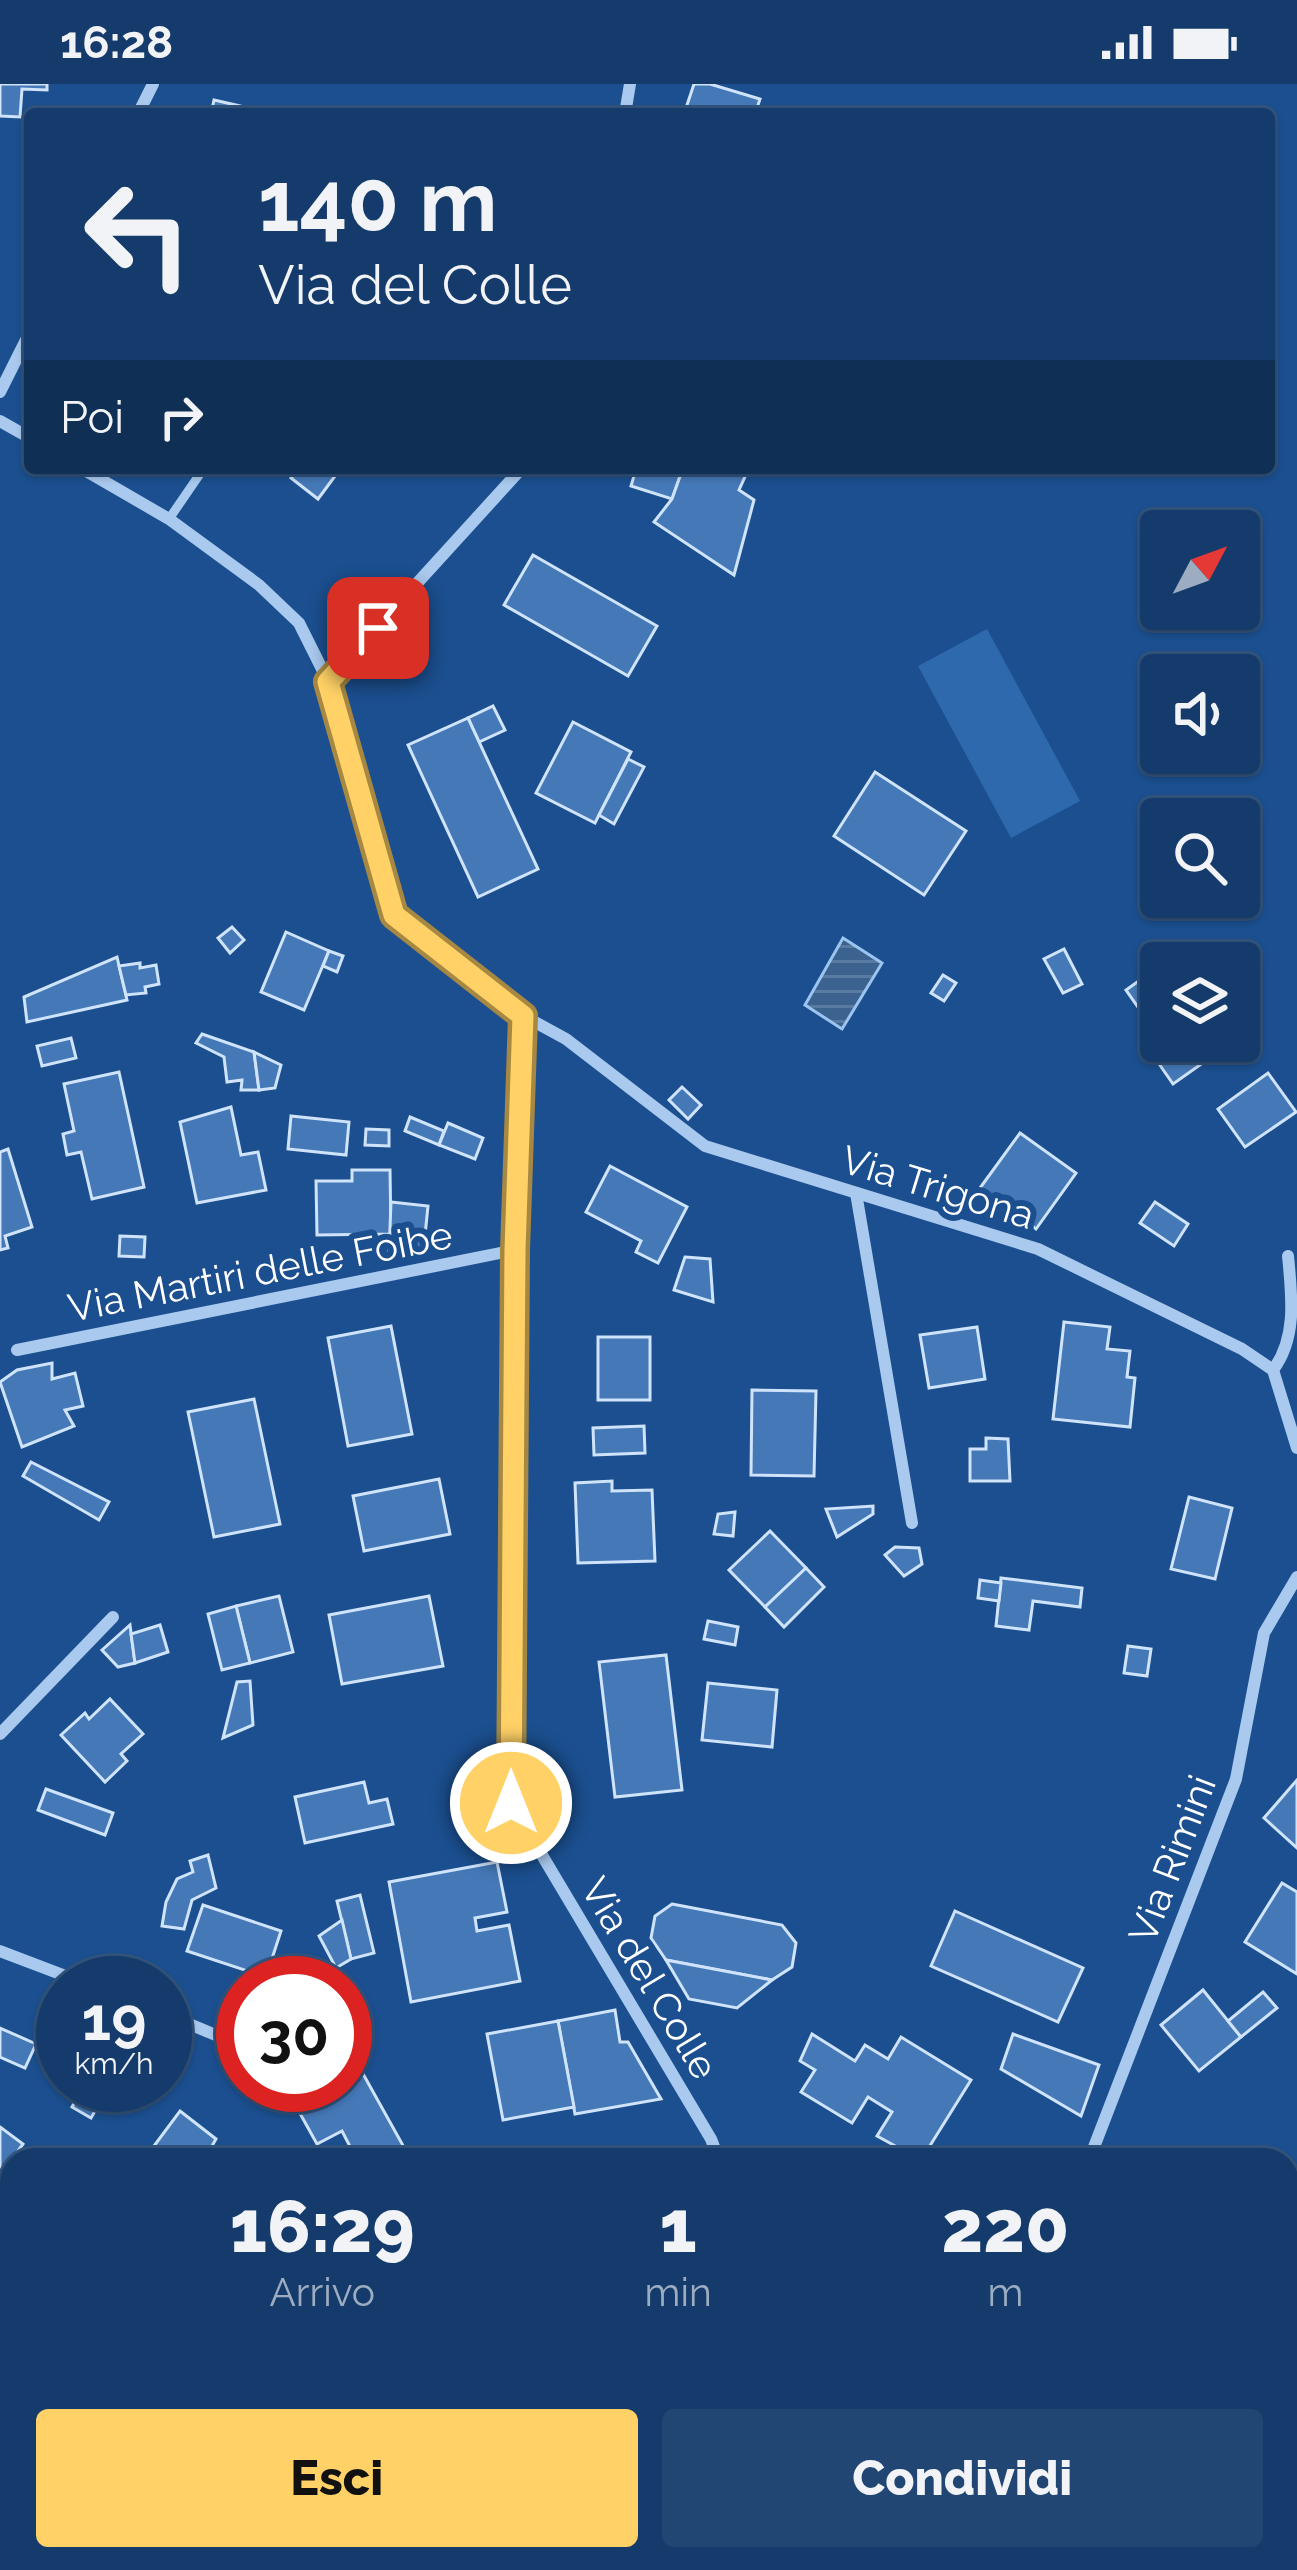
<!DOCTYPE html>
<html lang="it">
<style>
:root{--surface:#143b6b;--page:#214673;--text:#f1f3f6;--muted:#9dadc1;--line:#33557e;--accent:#ffd166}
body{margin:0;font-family:Raleway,sans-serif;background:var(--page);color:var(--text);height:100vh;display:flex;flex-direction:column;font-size:45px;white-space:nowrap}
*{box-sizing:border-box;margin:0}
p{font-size:39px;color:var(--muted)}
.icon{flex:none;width:66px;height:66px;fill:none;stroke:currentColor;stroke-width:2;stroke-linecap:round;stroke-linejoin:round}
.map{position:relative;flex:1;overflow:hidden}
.drawer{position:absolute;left:0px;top:2064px;width:1299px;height:423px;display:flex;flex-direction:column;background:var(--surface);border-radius:36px 36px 0 0;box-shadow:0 3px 9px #0004,0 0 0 3px var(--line)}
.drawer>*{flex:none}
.top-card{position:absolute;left:24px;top:24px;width:1251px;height:366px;border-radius:12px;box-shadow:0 3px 9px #0004,0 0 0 3px var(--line);background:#143b6b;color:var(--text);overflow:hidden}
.needle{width:78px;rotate:49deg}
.controls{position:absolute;left:1140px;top:426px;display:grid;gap:24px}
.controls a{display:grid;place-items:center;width:120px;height:120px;border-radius:12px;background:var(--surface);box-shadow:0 3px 9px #0004,0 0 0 3px var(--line);font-size:60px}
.speed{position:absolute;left:36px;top:1872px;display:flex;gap:24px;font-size:60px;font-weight:700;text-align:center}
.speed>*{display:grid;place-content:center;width:156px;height:156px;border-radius:50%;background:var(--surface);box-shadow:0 3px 9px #0004,0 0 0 3px var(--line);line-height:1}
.speed small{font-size:30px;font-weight:400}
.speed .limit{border:18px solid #d22;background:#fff;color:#111}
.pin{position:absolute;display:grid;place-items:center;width:102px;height:102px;color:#fff;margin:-51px;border-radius:24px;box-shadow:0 6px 18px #0006}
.me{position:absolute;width:132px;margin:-66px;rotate:0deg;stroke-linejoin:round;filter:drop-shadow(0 0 9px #0008)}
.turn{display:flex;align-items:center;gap:42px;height:252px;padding:0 36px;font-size:54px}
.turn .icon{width:156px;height:156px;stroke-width:2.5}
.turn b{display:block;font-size:84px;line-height:102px}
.then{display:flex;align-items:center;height:114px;padding:0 36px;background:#0003;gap:24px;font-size:45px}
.eta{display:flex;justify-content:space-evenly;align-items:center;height:204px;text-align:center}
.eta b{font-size:72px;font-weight:800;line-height:84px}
.action{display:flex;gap:24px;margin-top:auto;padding:24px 36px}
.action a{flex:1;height:138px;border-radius:12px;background:var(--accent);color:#111;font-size:48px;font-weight:800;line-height:138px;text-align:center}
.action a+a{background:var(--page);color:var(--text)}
.status{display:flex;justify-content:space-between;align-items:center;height:84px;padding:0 60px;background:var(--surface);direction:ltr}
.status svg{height:33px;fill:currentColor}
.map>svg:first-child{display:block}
.grass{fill:#2e69ad}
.water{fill:url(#water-rules);stroke:#9cc4f0;stroke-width:3}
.building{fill:#4478b7;stroke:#cfe3fa;stroke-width:3}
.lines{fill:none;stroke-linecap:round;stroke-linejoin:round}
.lane{stroke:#a9c9ee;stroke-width:9}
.street{stroke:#a9c9ee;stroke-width:12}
.route-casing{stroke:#a68842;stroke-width:30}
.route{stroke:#ffd166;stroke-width:21}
.labels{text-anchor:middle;stroke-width:12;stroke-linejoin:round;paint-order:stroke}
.street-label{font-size:39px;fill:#fff;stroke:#1b4f8f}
</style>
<div class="status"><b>16:28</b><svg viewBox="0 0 49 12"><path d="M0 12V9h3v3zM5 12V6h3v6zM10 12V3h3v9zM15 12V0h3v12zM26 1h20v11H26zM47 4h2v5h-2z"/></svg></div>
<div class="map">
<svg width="1297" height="2486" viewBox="0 0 1297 2486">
<defs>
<pattern id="water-rules" width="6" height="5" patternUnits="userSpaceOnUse" patternTransform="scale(3)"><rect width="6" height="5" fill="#3c6290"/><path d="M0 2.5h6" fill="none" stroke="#597aa1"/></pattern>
</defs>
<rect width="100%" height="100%" fill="#1b4f8f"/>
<path class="grass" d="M 987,545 L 1080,717 L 1011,754 L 918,582 Z"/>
<path class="water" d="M 843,854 L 882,879 L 842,945 L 805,921 Z"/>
<g class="building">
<path d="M 0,0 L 47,0 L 47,6 L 22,5 L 20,33 L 0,32 Z"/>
<path d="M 694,0 L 710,0 L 760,15 L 755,30 L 684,30 Z"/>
<path d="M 214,16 L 240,22 L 239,30 L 211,30 Z"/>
<path d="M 299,384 L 341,384 L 318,415 L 291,394 Z"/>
<path d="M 608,384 L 683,384 L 672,415 L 631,402 L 634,392 Z"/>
<path d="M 683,384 L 749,384 L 739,406 L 754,416 L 734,491 L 654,438 L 672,415 Z"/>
<path d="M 533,471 L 657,542 L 628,592 L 504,521 Z"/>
<path d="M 493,622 L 505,646 L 479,658 L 468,634 Z"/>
<path d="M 468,634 L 538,785 L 478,813 L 408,661 Z"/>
<path d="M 573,638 L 631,668 L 595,739 L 536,709 Z"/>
<path d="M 628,675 L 644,683 L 614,740 L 599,731 Z"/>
<path d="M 875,688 L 966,747 L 924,811 L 834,752 Z"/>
<path d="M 232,843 L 244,856 L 230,869 L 218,854 Z"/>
<path d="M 286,848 L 329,867 L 304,926 L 261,908 Z"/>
<path d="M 1064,865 L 1082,900 L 1063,909 L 1044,875 Z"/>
<path d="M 329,867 L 343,872 L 337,888 L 323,882 Z"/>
<path d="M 117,873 L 127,916 L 27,938 L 24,913 Z"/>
<path d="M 140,879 L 140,884 L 156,881 L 159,900 L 145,903 L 146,909 L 126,911 L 119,882 Z"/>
<path d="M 1161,881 L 1161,927 L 1147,936 L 1126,906 Z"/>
<path d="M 943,891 L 956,899 L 944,917 L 931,909 Z"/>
<path d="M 1161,936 L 1161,957 L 1231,959 L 1173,1000 L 1139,951 Z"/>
<path d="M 202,950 L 254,968 L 259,1006 L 241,1006 L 242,996 L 227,998 L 224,973 L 196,959 Z"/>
<path d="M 71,954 L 76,974 L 42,982 L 37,962 Z"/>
<path d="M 254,968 L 281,981 L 275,1004 L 259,1006 Z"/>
<path d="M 119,988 L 144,1103 L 92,1115 L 81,1068 L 67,1071 L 63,1050 L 74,1047 L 64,1000 Z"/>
<path d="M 1268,989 L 1296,1028 L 1245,1063 L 1218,1025 Z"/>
<path d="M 682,1003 L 701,1021 L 688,1035 L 669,1016 Z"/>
<path d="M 231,1023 L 241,1071 L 258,1068 L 266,1106 L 197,1119 L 180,1038 Z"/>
<path d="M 291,1032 L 349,1038 L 346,1071 L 288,1065 Z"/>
<path d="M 410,1033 L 444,1047 L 439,1061 L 405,1047 Z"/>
<path d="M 448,1039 L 483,1054 L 475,1075 L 439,1061 Z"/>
<path d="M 366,1045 L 389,1046 L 389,1062 L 365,1061 Z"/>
<path d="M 1020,1049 L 1076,1089 L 1036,1145 L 980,1104 Z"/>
<path d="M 8,1065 L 32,1143 L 5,1152 L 8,1164 L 0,1166 L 0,1068 Z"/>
<path d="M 610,1082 L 687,1123 L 658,1179 L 636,1168 L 641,1157 L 586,1128 Z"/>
<path d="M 352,1086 L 390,1086 L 391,1150 L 317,1151 L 316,1097 L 352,1097 Z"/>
<path d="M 391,1118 L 428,1122 L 423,1171 L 389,1170 Z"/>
<path d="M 1155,1118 L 1188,1140 L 1174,1162 L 1140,1139 Z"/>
<path d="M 120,1152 L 145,1153 L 144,1173 L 119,1172 Z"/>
<path d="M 685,1173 L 710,1175 L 713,1218 L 674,1206 Z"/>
<path d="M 1064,1238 L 1110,1243 L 1107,1265 L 1130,1267 L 1127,1293 L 1135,1294 L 1130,1343 L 1053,1335 Z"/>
<path d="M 391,1242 L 412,1350 L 348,1362 L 328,1254 Z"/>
<path d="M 977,1243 L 985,1295 L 929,1304 L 920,1251 Z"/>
<rect x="598" y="1253" width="52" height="63"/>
<path d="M 52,1279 L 52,1295 L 75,1289 L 83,1322 L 65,1326 L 74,1342 L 22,1363 L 0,1298 L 17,1286 Z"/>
<path d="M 752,1306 L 816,1307 L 814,1392 L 751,1391 Z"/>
<path d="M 254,1315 L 280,1440 L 214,1453 L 188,1328 Z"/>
<path d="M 644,1342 L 645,1369 L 594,1371 L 593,1344 Z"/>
<path d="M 986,1354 L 1008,1355 L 1010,1397 L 970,1397 L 970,1365 L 986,1365 Z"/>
<path d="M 31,1378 L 109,1418 L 99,1436 L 23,1392 Z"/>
<path d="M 439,1395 L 450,1450 L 364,1467 L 353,1412 Z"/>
<path d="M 612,1397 L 612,1407 L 652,1406 L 655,1477 L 578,1479 L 575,1399 Z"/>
<path d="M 1189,1413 L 1232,1424 L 1215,1495 L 1171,1485 Z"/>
<path d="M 873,1422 L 873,1430 L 837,1453 L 826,1425 Z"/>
<path d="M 735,1428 L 733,1452 L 714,1450 L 718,1430 Z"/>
<path d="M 770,1447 L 806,1484 L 765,1523 L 729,1486 Z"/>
<path d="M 895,1463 L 919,1464 L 922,1480 L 904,1492 L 885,1471 Z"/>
<path d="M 806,1484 L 824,1503 L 784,1543 L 765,1523 Z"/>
<path d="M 1001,1494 L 1082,1504 L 1080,1523 L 1033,1517 L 1029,1546 L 996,1542 Z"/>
<path d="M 980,1496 L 1001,1499 L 999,1517 L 978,1514 Z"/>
<path d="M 279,1512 L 293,1568 L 250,1579 L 236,1522 Z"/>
<path d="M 429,1512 L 443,1582 L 342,1600 L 329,1531 Z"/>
<path d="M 236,1522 L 250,1579 L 222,1586 L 208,1530 Z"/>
<path d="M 708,1537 L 738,1543 L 735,1561 L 704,1555 Z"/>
<path d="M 130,1541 L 135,1579 L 118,1583 L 102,1566 Z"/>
<path d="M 160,1541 L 168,1568 L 135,1579 L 131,1550 Z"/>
<path d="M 1128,1562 L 1151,1565 L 1147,1592 L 1124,1589 Z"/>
<path d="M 666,1571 L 682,1706 L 615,1713 L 599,1578 Z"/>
<path d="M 250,1597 L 253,1641 L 223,1654 L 237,1598 Z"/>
<path d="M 708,1599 L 777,1606 L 772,1663 L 702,1656 Z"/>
<path d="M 110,1615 L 143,1650 L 121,1670 L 127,1677 L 105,1698 L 61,1651 L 85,1629 L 89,1635 Z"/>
<path d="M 1297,1696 L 1297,1764 L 1264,1734 Z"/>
<path d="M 364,1698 L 369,1719 L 387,1715 L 393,1740 L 305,1759 L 295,1713 Z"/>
<path d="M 46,1705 L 113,1729 L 105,1751 L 38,1726 Z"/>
<path d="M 208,1771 L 216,1804 L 192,1816 L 184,1845 L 162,1842 L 166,1818 L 177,1795 L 193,1788 L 190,1777 Z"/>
<path d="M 497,1778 L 507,1828 L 475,1834 L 477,1847 L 509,1841 L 520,1897 L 411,1918 L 389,1798 Z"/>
<path d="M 1282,1799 L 1297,1808 L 1297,1890 L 1245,1858 Z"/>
<path d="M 360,1811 L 374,1869 L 351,1875 L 337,1817 Z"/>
<path d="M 672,1820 L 782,1841 L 796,1859 L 792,1883 L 772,1896 L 666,1876 L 651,1854 L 655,1832 Z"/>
<path d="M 203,1821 L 281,1847 L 266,1893 L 187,1867 Z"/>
<path d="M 955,1827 L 1083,1884 L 1058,1938 L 931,1882 Z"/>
<path d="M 342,1836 L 351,1875 L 336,1884 L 319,1852 Z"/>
<path d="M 666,1876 L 772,1896 L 737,1924 L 689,1915 Z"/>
<path d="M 1203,1906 L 1241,1953 L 1199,1987 L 1161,1941 Z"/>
<path d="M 1263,1908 L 1277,1924 L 1241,1953 L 1228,1937 Z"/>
<path d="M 615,1926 L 620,1958 L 628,1958 L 661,2015 L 575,2030 L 558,1937 Z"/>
<path d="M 558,1937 L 574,2023 L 503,2036 L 487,1950 Z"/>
<path d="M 0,1944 L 36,1960 L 25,1984 L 0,1973 Z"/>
<path d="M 812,1950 L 855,1977 L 865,1961 L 888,1975 L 901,1953 L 971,1996 L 921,2076 L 877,2052 L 892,2028 L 868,2013 L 852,2039 L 801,2008 L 815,1986 L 800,1977 Z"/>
<path d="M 1013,1950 L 1099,1981 L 1081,2032 L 1001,1985 Z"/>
<path d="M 362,1988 L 410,2074 L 357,2076 L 342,2047 L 317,2060 L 297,2024 Z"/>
<path d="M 66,2001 L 110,2001 L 91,2034 L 72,2023 L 80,2009 Z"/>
<path d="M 180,2027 L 216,2055 L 204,2076 L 156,2076 L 148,2070 Z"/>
<path d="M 0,2043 L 23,2060 L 0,2092 Z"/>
<path d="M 1110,2475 L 1163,2475 L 1157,2486 L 1105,2486 Z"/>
</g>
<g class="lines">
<path class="lane" d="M 169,435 L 204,384"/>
<g class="street">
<path d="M 138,30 L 153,0"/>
<path d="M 625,30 L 630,0"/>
<path d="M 0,308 L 30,248"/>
<path d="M 0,337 L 30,354"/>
<path d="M 81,384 L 169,435 L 259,501 L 299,539 L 328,597"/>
<path d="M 522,384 L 328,597 L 394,831 L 522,931 L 515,1166 L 511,1719 L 711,2055 L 719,2076"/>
<path d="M 522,931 L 566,955 L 705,1062 L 1038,1165 L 1242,1265 L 1273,1286 L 1297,1364"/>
<path d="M 856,1109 L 912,1439"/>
<path d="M 17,1266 L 515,1166"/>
<path d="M 1273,1286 C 1297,1254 1292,1213 1288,1172"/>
<path d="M 0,1650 L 113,1533"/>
<path d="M 0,1867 L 84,1899"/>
<path d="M 165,1930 L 223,1954"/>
<path d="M 1089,2076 L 1236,1695 L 1264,1549 L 1297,1493"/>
<path d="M 0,2379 L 12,2385"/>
<path d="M 154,2475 L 171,2486"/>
<path d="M 669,2486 L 671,2475"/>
<path d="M 926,2486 L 931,2475"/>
</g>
</g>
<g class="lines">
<defs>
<path id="route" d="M 378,544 L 328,598 L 394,831 L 523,932 L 515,1166 L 511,1719"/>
</defs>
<use href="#route" class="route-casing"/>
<use href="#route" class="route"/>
</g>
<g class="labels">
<g class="street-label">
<text transform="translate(938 1103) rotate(17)" y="14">Via Trigona</text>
<text transform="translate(260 1187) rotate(-11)" y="14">Via Martiri delle Foibe</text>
<text transform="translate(1172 1775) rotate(-69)" y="14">Via Rimini</text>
<text transform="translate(650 1894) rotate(59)" y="14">Via del Colle</text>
</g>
</g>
</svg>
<div class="controls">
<a><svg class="needle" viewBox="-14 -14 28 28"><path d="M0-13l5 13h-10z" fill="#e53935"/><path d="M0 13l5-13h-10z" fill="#9dadc1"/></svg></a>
<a><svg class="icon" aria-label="sound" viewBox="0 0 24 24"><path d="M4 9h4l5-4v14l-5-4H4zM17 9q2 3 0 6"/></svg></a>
<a><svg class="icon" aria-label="search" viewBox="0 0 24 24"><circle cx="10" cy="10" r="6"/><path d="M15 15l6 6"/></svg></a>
<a><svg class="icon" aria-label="layers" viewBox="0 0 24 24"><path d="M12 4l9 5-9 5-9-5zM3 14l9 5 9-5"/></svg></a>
</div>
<div class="speed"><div>19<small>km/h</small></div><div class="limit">30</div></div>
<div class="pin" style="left:378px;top:544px;background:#d93025"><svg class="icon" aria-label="arrive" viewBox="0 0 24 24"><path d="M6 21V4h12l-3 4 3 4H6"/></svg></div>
<svg class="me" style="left:511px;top:1719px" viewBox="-20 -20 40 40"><circle r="17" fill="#ffd166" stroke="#fff" stroke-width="3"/><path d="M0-11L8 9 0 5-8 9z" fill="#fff"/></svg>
<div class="top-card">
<div class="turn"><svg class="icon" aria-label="left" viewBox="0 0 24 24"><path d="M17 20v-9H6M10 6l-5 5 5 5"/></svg><div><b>140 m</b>Via del Colle</div></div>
<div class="then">Poi<svg class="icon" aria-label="right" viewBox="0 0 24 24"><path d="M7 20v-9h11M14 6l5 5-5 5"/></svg></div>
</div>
<section class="drawer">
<div class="eta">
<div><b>16:29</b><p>Arrivo</p></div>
<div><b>1</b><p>min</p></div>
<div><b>220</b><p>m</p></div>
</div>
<div class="action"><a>Esci</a><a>Condividi</a></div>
</section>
</div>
